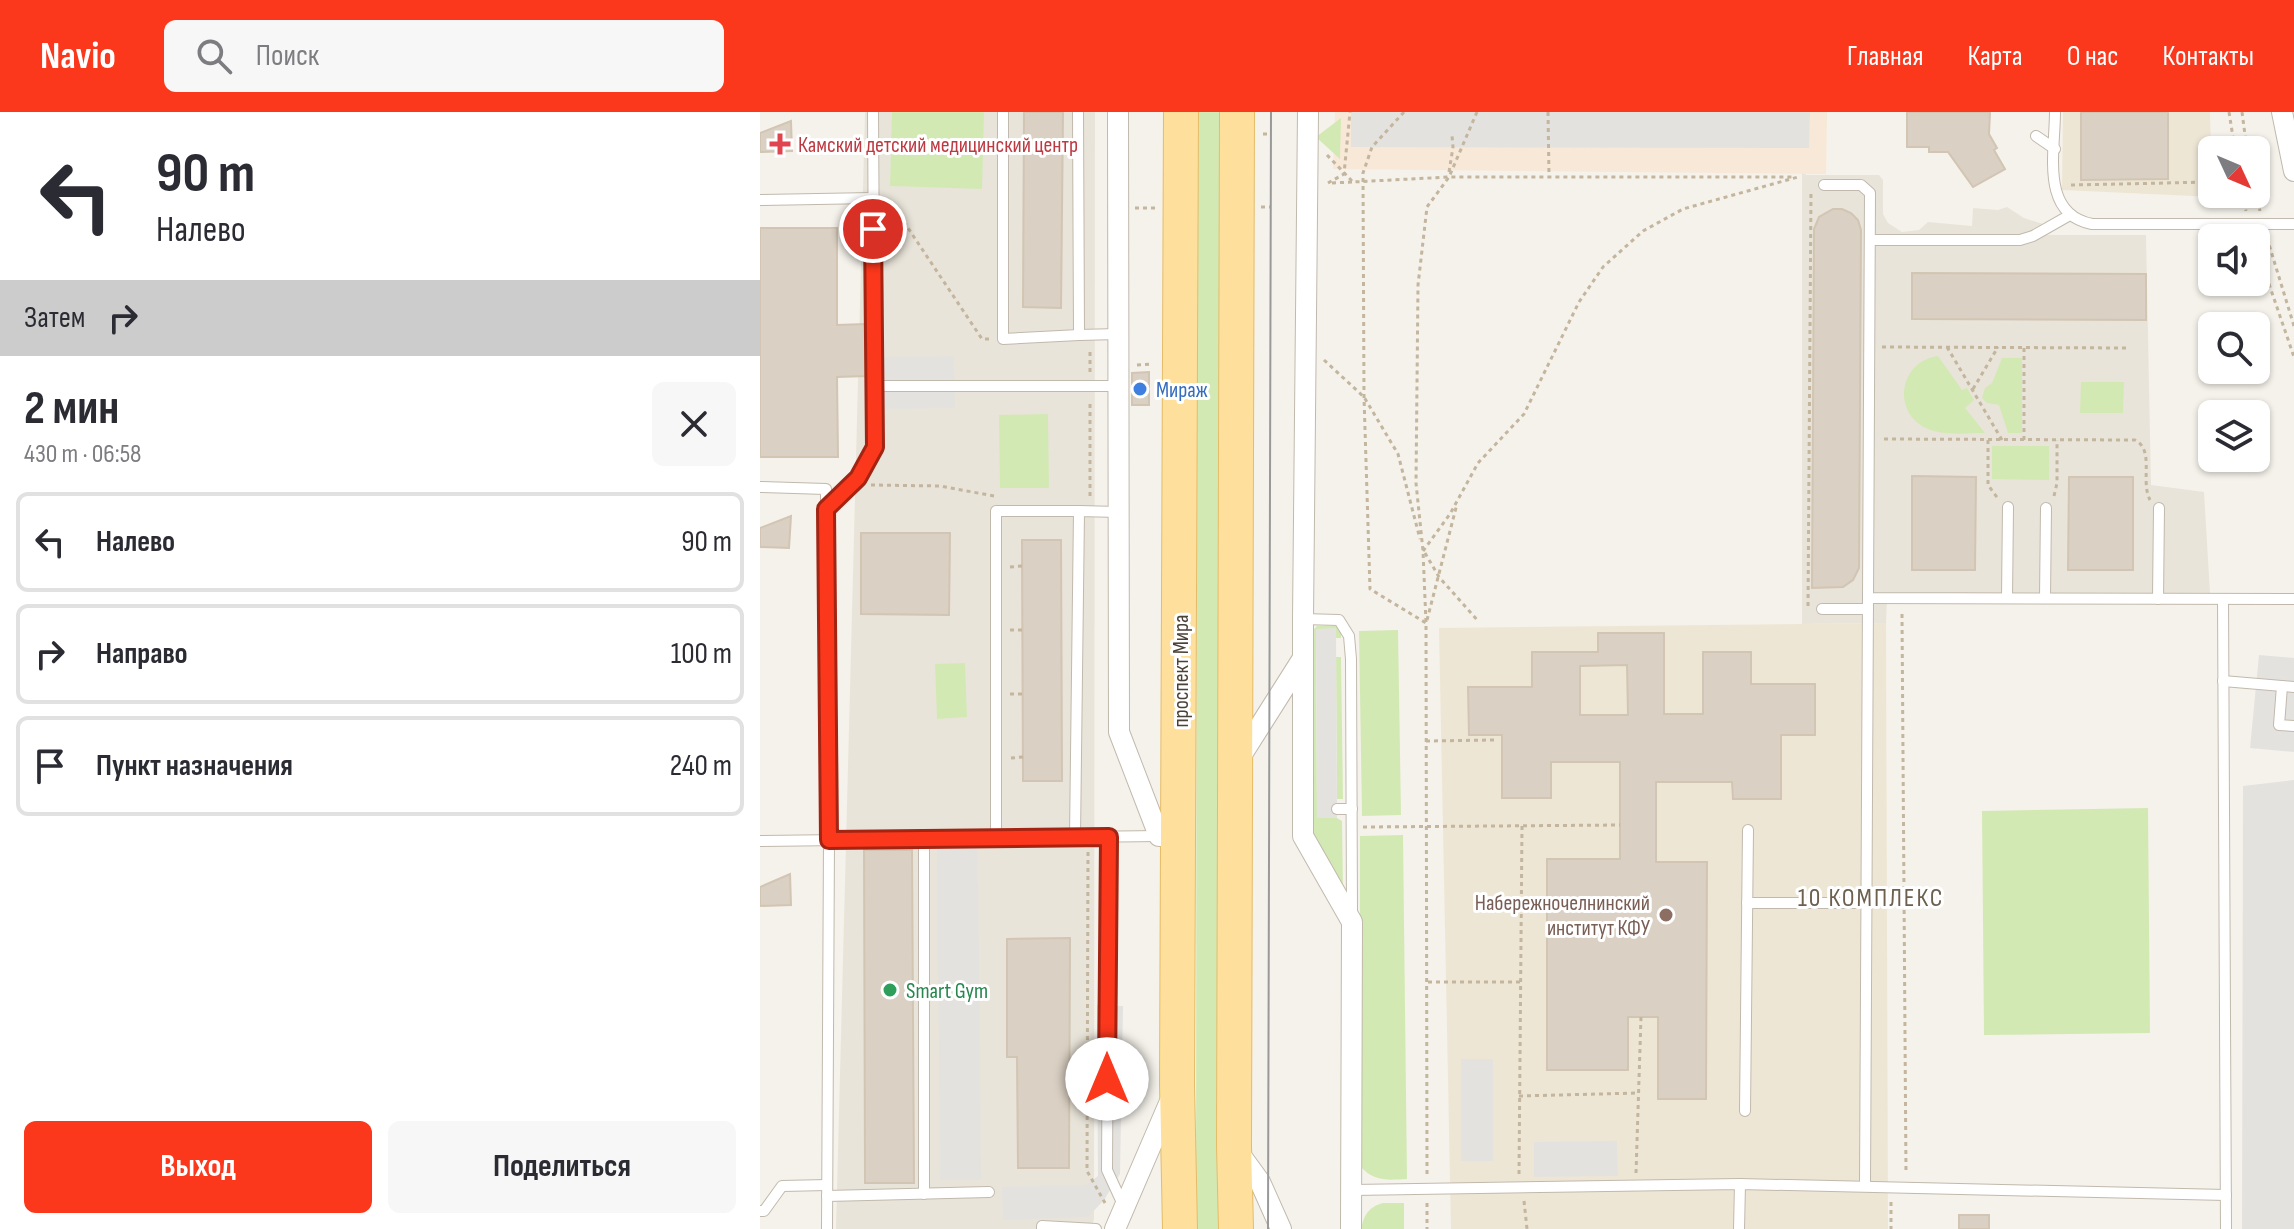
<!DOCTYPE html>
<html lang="ru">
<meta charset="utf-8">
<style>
:root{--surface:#fff;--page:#f7f7f7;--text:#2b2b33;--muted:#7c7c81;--line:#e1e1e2;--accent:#fb371c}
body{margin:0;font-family:"Sofia Sans Condensed",sans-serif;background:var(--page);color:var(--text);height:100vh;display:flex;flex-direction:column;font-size:30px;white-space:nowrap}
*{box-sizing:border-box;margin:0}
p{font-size:26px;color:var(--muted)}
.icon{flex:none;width:44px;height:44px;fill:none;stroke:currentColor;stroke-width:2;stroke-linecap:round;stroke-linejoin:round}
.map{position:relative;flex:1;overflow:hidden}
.drawer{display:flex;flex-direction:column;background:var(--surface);width:760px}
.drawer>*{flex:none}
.guide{background:#fff;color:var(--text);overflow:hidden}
.needle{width:52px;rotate:134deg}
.fabs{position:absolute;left:1438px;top:24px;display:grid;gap:16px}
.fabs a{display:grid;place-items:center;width:72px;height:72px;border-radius:12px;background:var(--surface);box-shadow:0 2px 6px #0004;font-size:40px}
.pin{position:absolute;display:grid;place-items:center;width:68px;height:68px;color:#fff;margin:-34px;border:4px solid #fff;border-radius:50%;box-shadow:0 2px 8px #0007}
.me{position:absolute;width:88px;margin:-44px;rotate:0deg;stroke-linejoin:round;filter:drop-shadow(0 0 6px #0008)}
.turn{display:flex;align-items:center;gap:28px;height:168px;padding:0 24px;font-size:36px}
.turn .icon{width:104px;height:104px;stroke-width:2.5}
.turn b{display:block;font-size:56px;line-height:68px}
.then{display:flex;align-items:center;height:76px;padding:0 24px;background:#0003;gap:16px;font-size:30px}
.round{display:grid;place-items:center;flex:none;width:84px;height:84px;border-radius:12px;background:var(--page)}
.overview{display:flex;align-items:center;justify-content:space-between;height:136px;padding:0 24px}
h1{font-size:48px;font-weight:700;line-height:60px}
.action{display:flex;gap:16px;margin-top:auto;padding:16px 24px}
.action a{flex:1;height:92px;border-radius:12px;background:var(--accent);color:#fff;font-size:32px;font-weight:700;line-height:92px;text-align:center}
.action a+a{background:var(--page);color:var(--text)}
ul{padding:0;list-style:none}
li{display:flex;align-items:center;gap:24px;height:100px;margin:0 16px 12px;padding:0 8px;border:4px solid var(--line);border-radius:12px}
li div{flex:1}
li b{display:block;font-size:30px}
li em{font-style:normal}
header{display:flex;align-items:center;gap:48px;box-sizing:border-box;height:112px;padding:0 40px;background:var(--accent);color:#fff}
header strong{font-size:38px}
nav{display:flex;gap:44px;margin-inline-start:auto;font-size:28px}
.search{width:560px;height:72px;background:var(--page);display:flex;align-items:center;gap:20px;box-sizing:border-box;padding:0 28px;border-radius:12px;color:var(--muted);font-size:30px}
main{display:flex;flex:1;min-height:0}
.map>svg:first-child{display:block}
.residential{fill:#e9e4d9}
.commercial{fill:#f7e8d7}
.education{fill:#eee6d5}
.green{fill:#d3e9b4}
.parking{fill:#e4e2df}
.building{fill:#dad0c3;stroke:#d2c5b3;stroke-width:2;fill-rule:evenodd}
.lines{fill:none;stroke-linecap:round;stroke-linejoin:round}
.lane-casing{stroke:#c1b9ad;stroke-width:12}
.street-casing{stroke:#c1b9ad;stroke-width:22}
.primary-casing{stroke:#e5bc69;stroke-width:36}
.path{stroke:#c3b59e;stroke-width:3;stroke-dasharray:4 4;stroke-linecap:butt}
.lane{stroke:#fff;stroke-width:10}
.street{stroke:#fff;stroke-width:20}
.primary{stroke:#fedf9b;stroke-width:34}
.tram{stroke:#999;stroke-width:2}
.route-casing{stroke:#a32412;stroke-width:20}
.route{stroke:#fb371c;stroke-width:14}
.health-dot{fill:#e0444e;stroke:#fff;stroke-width:3}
.shop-dot{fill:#3f7fe0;stroke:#fff;stroke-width:3}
.education-dot{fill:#8d6e63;stroke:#fff;stroke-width:3}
.leisure-dot{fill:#2e9e5b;stroke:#fff;stroke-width:3}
.labels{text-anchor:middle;stroke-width:6;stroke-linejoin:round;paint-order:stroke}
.health-label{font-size:22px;fill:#be3a42;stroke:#fff;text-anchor:start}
.shop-label{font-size:22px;fill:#366cbe;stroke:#fff;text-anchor:start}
.street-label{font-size:22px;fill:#4a4238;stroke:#fff}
.education-label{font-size:22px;fill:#785e54;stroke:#fff;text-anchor:end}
.leisure-label{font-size:22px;fill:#27864d;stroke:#fff;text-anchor:start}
.quarter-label{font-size:26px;letter-spacing:2px;fill:#6d604f;stroke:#fff}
</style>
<header>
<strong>Navio</strong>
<div class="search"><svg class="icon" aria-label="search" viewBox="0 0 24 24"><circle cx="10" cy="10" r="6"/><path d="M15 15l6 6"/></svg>Поиск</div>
<nav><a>Главная</a><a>Карта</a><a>О нас</a><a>Контакты</a></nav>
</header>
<main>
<section class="drawer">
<div class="guide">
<div class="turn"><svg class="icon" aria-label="left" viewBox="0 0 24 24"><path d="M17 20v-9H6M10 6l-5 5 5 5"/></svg><div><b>90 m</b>Налево</div></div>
<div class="then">Затем<svg class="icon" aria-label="right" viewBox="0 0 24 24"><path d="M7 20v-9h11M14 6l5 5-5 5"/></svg></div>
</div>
<div class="overview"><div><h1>2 мин</h1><p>430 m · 06:58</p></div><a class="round"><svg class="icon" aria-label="close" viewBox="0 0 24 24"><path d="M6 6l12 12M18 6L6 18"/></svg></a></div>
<ul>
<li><svg class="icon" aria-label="left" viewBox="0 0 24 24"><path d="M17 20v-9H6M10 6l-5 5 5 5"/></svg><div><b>Налево</b></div><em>90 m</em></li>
<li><svg class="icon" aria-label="right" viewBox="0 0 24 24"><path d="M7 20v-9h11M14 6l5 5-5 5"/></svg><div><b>Направо</b></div><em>100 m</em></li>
<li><svg class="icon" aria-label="arrive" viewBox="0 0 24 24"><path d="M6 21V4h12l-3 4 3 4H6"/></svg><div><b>Пункт назначения</b></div><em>240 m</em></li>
</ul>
<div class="action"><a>Выход</a><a>Поделиться</a></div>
</section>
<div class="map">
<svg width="1534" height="1117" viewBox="0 0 1534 1117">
<rect width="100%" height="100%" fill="#f5f2eb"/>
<g class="residential">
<path d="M 105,0 L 335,0 L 334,1107 L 331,1117 L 76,1117 Z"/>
<path d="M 1042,59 L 1046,63 L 1119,63 L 1123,68 L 1123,102 L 1128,111 L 1142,120 L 1159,118 L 1168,110 L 1212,114 L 1213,96 L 1238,98 L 1247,95 L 1264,106 L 1283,112 L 1283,123 L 1386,123 L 1391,373 L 1444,380 L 1450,481 L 1127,487 L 1126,511 L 1042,512 Z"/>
</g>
<path class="commercial" d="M 575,0 L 1067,0 L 1066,62 L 573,57 Z"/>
<g class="education">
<path d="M 1303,0 L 1450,0 L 1452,82 L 1454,85 L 1302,78 Z"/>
<path d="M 1126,511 L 1128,1117 L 691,1117 L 679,516 Z"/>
</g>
<g class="green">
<path d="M 132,0 L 224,0 L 222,77 L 130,74 Z"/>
<path d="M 437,0 L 464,0 L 463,1117 L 436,1117 Z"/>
<path d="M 581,6 L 580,47 L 556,25 Z"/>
<path d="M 1178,244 L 1202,278 L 1207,276 L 1214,288 L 1205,296 L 1225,321 C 1207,321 1184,324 1168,317 C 1131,301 1139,249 1178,244 Z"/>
<path d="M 1242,246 L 1262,246 L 1262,321 L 1248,321 L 1239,293 L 1227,291 L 1222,286 L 1225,276 L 1232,271 Z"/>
<path d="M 1321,270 L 1364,270 L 1363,301 L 1320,301 Z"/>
<path d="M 288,302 L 289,376 L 240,376 L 239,303 Z"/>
<path d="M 1232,334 L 1289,334 L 1289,368 L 1232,367 Z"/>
<path d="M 557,514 L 577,514 L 581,518 L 581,526 L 576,526 L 576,517 L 556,517 L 557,705 L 577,706 L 582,709 L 583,778 L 550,717 L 549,522 Z"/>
<path d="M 638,518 L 641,703 L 602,704 L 599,519 Z"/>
<path d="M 576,545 L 581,545 L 583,687 L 577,687 Z"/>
<path d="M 205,551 L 207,605 L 177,607 L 175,552 Z"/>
<path d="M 1388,696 L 1390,921 L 1224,923 L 1222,699 Z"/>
<path d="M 643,723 L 647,1067 C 627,1068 614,1070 600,1054 L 600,724 Z"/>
<path d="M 623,1091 L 644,1091 L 644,1117 L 601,1117 C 604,1102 609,1095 623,1091 Z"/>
</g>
<g class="parking">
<path d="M 591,0 L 1050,0 L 1049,36 L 591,35 Z"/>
<path d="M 194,244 L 195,296 L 122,297 L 121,245 Z"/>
<path d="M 576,516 L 577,706 L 557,706 L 556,517 Z"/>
<path d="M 1499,543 L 1534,546 L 1534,640 L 1490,636 Z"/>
<path d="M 1534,668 L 1534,1117 L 1482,1117 L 1483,674 Z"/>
<path d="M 218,734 L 221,1068 L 180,1068 L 177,735 Z"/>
<path d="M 337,893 L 363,894 L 360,1062 L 344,1088 L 328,1105 L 243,1108 L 242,1075 L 326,1073 L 338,1064 Z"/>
<rect x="701" y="947" width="32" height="102"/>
<path d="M 857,1029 L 858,1064 L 774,1065 L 774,1030 Z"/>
</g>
<g class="building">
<path d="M 264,0 L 303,0 L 301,196 L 263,195 Z"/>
<path d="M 1147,0 L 1230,0 L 1229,22 L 1237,36 L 1234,38 L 1245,57 L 1213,75 L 1188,40 L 1169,40 L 1169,35 L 1147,35 Z"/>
<path d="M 1321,0 L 1408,0 L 1408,67 L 1321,68 Z"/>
<path d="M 31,9 L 32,39 L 0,40 L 0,21 Z"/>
<path d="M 1073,97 L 1082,97 L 1091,101 L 1098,108 L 1101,118 L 1099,456 L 1093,468 L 1083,475 L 1052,476 L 1054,117 L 1059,105 Z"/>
<path d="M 0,116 L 77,116 L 77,213 L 106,212 L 106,264 L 77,265 L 78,345 L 0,345 Z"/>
<path d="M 1152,161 L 1386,162 L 1386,208 L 1152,207 Z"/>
<path d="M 389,260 L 389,293 L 372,293 L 372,261 Z"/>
<path d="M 1152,364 L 1216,365 L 1215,458 L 1152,458 Z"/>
<path d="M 1309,365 L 1373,365 L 1373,458 L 1308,458 Z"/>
<path d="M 31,404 L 29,436 L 0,435 L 0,416 Z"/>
<path d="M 101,421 L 190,421 L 189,503 L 101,502 Z"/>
<path d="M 262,428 L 301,428 L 302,669 L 263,669 Z"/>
<path d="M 838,521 L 904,521 L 904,602 L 943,602 L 943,540 L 991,540 L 991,572 L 1055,572 L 1055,623 L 1021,623 L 1021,687 L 973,687 L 972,670 L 896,670 L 896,750 L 947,750 L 946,987 L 898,987 L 898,905 L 868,905 L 868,958 L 787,958 L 787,747 L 860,747 L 860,650 L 791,650 L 791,686 L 742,686 L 742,623 L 709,623 L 708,575 L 772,575 L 772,540 L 838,540 ZM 867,553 L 868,603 L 820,603 L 820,554 Z"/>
<path d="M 104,738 L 152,738 L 154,1071 L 105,1071 Z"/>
<path d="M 30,762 L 31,793 L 0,794 L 0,775 Z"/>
<path d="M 310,826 L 309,1056 L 258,1056 L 257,945 L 247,945 L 247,827 Z"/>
<rect x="1199" y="1103" width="30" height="14"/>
</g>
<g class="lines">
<defs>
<g id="lane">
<path d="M 243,0 L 243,227 L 319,223 L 318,0"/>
<path d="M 1295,0 C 1295,40 1280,102 1332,112 L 1534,112"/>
<path d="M 1276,24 L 1295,37"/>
<path d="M 1064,73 L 1101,73 L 1110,81 L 1108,486 L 1534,487"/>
<path d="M 1,88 L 113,86"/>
<path d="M 1468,126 L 1473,112"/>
<path d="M 1110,128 L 1260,128 L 1273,124 L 1310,103"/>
<path d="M 1451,178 L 1454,170"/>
<path d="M 319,223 L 358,222"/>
<path d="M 116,274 L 357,274"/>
<path d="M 0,375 L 66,377 L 66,397"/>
<path d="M 1247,486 L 1248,395"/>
<path d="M 1285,486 L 1286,396"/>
<path d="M 1398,487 L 1399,396"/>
<path d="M 1463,487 L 1466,1117"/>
<path d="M 1062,497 L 1108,497"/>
<path d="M 543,507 L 579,508 L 589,524 L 591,547 L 592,800"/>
<path d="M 1463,569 L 1534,575"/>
<path d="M 1522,574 L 1519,613 L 1534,614"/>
<path d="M 577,697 L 592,697"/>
<path d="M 315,725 L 319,399 L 358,400"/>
<path d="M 349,725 L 347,1058 L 364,1095"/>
<path d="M 236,726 L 236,399 L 319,399"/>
<path d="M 164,727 L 164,1082"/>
<path d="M 0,729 L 399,724"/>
<path d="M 987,791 L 1106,791"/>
<path d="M 985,999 L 988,718"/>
<path d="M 1105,1074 L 1108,486"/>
<path d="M 593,1078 L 980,1072 L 1466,1083"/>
<path d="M 67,1084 L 229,1080"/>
<path d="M 0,1099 L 4,1099 L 22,1074 L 67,1073"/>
<path d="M 67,1117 L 69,728 L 66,397 C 88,379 104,362 115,335 L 113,0"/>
<path d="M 282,1117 L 282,1114 L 336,1117"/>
<path d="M 979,1117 L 980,1072"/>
</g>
<g id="street">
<path d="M 358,0 L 359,620 L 399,724 L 420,724"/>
<path d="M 548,0 L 543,507 L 543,724 L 592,810 L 591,1117"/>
<path d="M 1522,0 L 1534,59"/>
<path d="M 479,647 L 543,546"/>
<path d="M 476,1037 L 500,1070 L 521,1117"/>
<path d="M 355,1117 L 411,987"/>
</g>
<g id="primary">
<path d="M 420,1117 L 417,973 L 421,0"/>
<path d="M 476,1117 L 474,1034 L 477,0"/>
</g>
</defs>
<use href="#lane" class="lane-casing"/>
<use href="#street" class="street-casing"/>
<use href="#primary" class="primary-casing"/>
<g class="path">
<path d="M 644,0 L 612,35 L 603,61 L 604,285 L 610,477 L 666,511"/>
<path d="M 788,0 L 789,64"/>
<path d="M 1469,0 L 1475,38"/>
<path d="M 1482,0 L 1487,38"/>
<path d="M 503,22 L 511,22"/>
<path d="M 567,43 L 593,70 L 689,65 L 1032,65"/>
<path d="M 1496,46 L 1511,44"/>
<path d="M 689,60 L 693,35 L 692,24"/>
<path d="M 568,71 L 584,62 L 590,0"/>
<path d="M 572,71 L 592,70"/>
<path d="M 1311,73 L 1452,70"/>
<path d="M 1496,81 L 1500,99"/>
<path d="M 1482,82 L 1486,99"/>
<path d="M 128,93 L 134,95 L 222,227 L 230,227"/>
<path d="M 501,95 L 511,95"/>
<path d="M 375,96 L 395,96"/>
<path d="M 1507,126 L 1534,214"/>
<path d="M 1496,134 L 1534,245"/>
<path d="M 1122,235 L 1370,236"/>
<path d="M 1187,235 L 1242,328"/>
<path d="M 564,248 L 604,285 L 638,342 L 660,427"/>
<path d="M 377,253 L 393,252"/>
<path d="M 330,260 L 330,236"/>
<path d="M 1213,277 L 1238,235"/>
<path d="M 1124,327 L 1375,328 C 1395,338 1380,369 1390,388"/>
<path d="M 1228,328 L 1228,373 L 1239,388"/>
<path d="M 1264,328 L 1264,235"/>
<path d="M 111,373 L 180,374 L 234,384"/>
<path d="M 330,384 L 330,288"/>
<path d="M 1294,384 L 1297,371 L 1297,328"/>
<path d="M 663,439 L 690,402 L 718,351 L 764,302 L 819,190 L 843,155 L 883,119 L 923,97 L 1038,65"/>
<path d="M 665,441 L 679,465 L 719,510"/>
<path d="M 250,455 L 262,454"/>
<path d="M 1048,494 L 1051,78"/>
<path d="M 1142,502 L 1146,1062"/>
<path d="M 667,508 L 697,392"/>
<path d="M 250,518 L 262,518"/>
<path d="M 250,582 L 263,582"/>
<path d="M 666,629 L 734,628"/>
<path d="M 251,646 L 263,645"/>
<path d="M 603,715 L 860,713"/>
<path d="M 328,740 L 327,1059 L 345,1091"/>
<path d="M 668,870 L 761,870"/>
<path d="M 759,984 L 878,981"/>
<path d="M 876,1061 L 881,905"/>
<path d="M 667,1062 L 666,511 L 663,439 L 656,371 L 658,173 L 667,95 L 689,65 L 717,0"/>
<path d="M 759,1062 L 762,714"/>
<path d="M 764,1089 L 767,1117"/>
<path d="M 1131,1090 L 1131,1117"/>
<path d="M 667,1091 L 667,1117"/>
</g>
<use href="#lane" class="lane"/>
<use href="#street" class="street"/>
<use href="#primary" class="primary"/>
<path class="tram" d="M 508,1117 L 511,0"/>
</g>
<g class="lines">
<defs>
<path id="route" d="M 113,117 L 115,335 L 98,366 L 66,397 L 69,728 L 349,725 L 347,967"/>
</defs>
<use href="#route" class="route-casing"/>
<use href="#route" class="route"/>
</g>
<path class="health-dot" d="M16 20h8v8h8v8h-8v8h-8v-8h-8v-8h8z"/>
<circle class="shop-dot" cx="380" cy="277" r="8"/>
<circle class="education-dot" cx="906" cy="803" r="8"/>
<circle class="leisure-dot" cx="130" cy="878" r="8"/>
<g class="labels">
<g class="health-label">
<text x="38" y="40">Камский детский медицинский центр</text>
</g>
<g class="shop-label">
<text x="396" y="285">Мираж</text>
</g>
<g class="street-label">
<text transform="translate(420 559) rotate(-90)" y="8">проспект Мира</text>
</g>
<g class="education-label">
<text x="890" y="798">Набережночелнинский<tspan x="890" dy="25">институт КФУ</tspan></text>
</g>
<g class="leisure-label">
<text x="146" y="886">Smart Gym</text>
</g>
<g class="quarter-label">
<text x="1111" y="794">10 КОМПЛЕКС</text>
</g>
</g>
</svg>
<div class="fabs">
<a><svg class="needle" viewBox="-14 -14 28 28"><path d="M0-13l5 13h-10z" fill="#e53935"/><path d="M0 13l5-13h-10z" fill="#7c7c81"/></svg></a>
<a><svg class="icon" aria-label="sound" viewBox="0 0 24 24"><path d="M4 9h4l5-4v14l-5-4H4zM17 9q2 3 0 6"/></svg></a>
<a><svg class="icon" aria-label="search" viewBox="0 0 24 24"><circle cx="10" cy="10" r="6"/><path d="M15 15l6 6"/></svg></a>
<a><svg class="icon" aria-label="layers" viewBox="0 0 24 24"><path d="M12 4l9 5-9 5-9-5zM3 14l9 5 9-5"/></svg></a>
</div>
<div class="pin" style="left:113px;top:117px;background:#d93025"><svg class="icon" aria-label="arrive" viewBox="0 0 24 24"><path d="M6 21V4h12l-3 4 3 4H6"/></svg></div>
<svg class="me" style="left:347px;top:967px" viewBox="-20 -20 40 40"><circle r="19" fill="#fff"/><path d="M0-13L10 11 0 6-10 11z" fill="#fb371c"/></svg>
</div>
</main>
